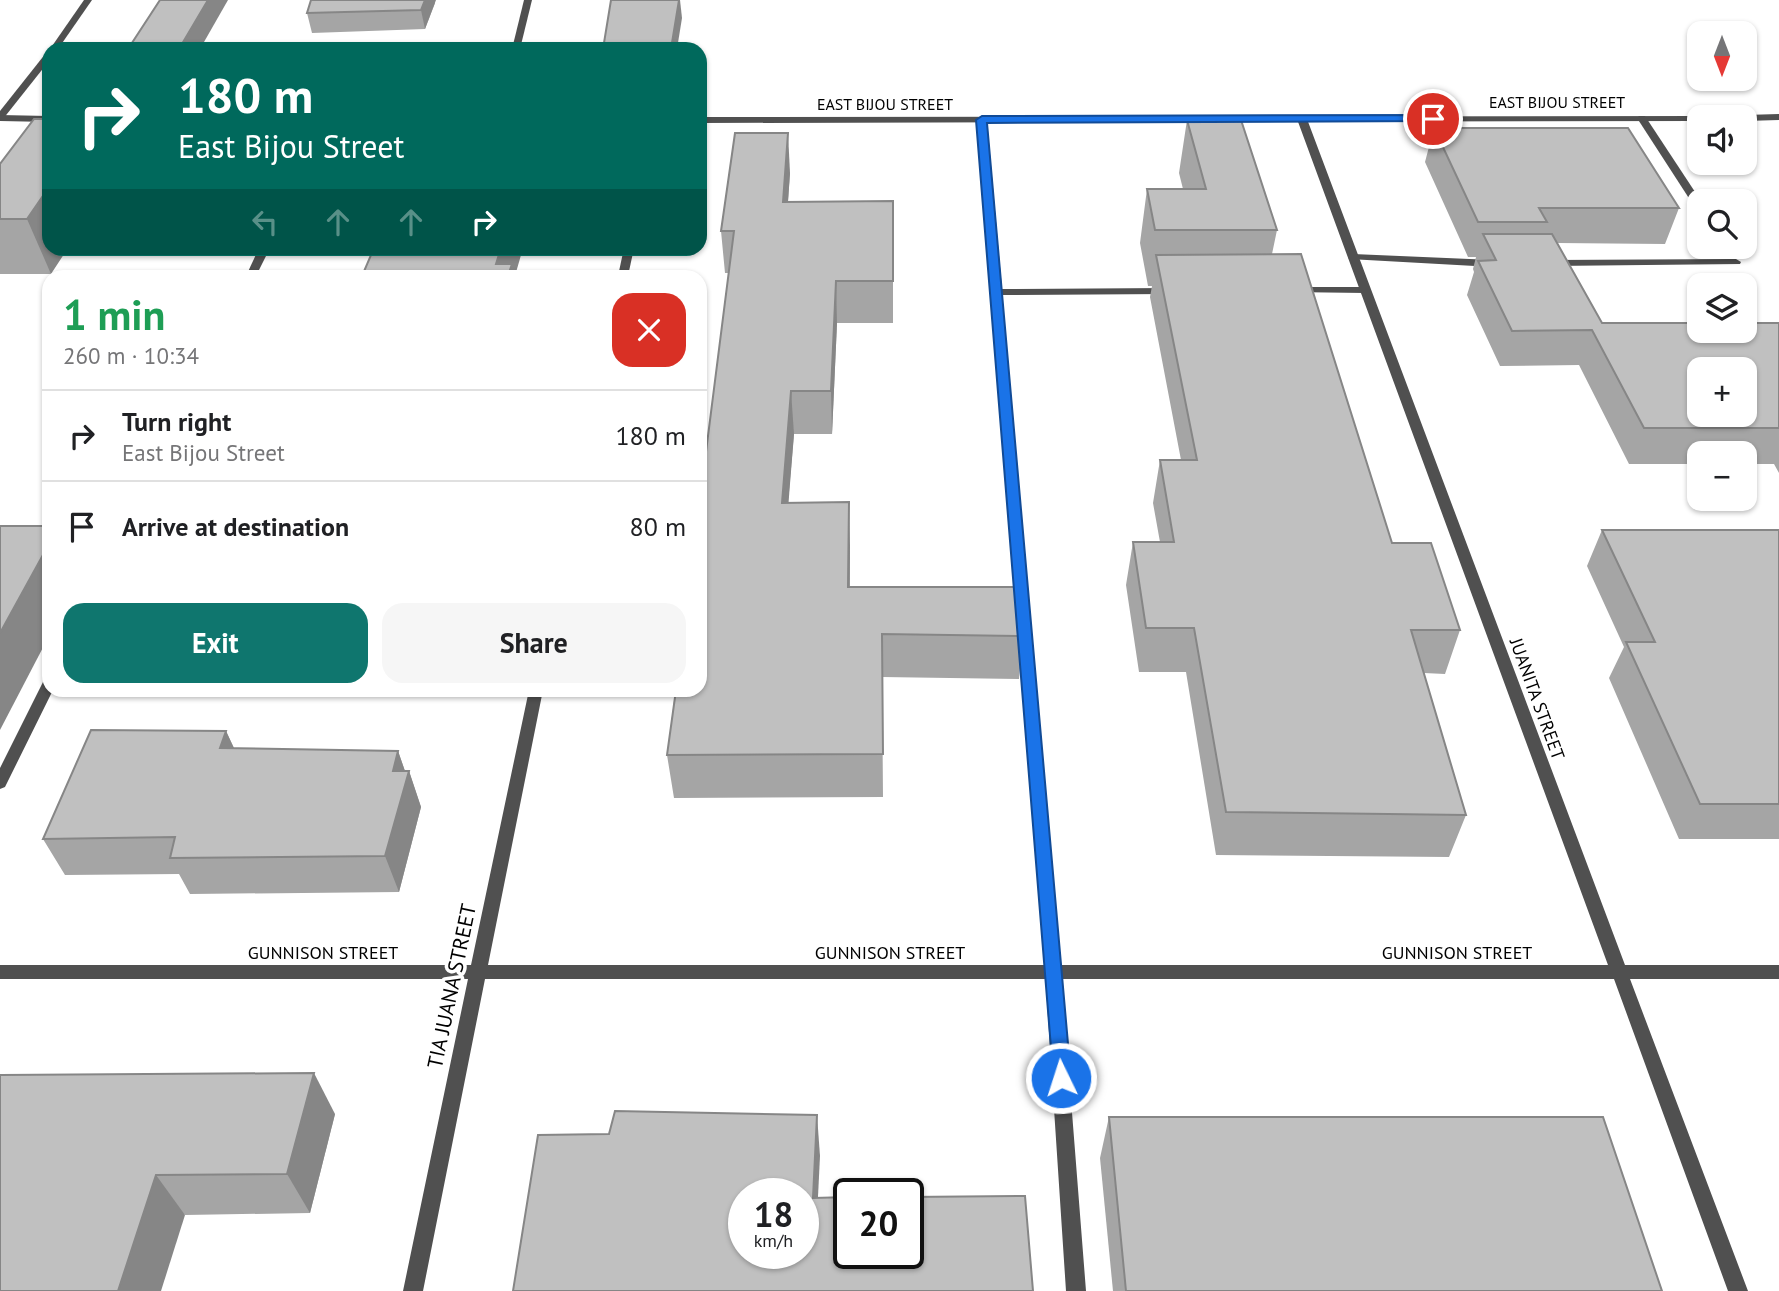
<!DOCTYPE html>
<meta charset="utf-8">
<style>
:root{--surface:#fff;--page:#f6f6f6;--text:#202124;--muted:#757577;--line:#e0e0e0;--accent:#0f766e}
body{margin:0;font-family:"PT Sans",sans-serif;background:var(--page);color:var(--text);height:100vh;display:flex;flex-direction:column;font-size:26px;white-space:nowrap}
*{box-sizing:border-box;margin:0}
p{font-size:23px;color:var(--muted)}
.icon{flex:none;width:38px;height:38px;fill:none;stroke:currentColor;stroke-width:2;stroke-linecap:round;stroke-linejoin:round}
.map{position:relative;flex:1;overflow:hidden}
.sheet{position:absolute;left:42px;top:270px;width:665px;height:427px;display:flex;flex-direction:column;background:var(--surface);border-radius:21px;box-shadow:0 2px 5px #0004}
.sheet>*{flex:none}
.hud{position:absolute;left:42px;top:42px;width:665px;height:214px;border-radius:21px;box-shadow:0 2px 5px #0004;background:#00695c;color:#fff;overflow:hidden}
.needle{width:46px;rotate:180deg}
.fabs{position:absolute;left:1687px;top:21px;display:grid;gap:14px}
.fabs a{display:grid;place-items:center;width:70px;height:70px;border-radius:14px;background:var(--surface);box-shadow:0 2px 5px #0004;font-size:35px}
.speed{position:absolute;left:728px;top:1178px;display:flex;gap:14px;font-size:35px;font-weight:700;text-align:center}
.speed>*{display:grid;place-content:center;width:91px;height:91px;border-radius:50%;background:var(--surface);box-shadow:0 2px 5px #0004;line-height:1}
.speed small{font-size:18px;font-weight:400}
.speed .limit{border:4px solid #111;border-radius:10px;background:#fff;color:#111}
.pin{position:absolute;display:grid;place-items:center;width:60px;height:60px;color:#fff;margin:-30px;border:4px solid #fff;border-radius:50%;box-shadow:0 2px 7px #0007}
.me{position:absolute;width:77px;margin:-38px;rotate:356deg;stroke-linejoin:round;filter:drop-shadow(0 0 5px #0008)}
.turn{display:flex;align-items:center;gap:24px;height:147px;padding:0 21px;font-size:32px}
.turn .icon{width:91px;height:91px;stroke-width:2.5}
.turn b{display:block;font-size:49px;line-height:60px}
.lanes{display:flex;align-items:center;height:66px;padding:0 21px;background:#0003;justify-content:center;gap:35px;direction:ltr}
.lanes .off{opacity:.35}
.round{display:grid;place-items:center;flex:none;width:74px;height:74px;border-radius:21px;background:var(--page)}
.summary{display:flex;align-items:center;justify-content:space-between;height:119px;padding:0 21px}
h1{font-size:42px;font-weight:600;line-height:52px;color:#1e9e55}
.primary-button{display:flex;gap:14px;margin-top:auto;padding:14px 21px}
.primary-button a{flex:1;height:80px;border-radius:21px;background:var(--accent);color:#fff;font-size:28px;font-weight:600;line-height:80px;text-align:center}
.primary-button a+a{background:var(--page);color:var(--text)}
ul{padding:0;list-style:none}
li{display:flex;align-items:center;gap:21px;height:91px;padding:0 21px;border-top:2px solid var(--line)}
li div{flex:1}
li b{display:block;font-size:26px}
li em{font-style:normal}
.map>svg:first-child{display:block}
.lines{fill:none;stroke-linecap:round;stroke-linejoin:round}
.service{fill:#505050;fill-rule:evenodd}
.minor{fill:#505050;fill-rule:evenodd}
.tertiary{fill:#505050;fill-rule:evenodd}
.wall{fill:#a5a5a5}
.shaded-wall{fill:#868686}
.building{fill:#c0c0c0;stroke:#868686;stroke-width:2;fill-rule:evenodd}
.route{fill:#1a73e8;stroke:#114b97;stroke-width:2}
.labels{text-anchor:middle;stroke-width:7;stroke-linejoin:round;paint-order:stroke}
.far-street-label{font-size:16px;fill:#000;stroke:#fff}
.street-label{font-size:18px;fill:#000;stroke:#fff}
.near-street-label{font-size:21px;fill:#000;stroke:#fff}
</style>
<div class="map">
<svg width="1779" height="1291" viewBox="0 0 1779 1291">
<rect width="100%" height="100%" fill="#fff"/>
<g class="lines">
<g class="service">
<path d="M 1639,116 L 1645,116 L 1701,201 L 1699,209 L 1694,206 L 1637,118 Z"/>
<path d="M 982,117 L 987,120 L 1002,289 L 1168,288 L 1173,291 L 1168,294 L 1002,295 L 1061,972 L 1086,1291 L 1066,1291 L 1045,972 L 977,120 Z"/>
<path d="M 259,248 L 270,248 L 256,276 L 246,276 Z"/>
<path d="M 1353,254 L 1493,260 L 1498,263 L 1493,266 L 1475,266 L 1349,259 L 1348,257 Z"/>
<path d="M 1736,259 L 1741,262 L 1740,264 L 1552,266 L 1547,263 L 1552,260 Z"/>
<path d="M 1293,287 L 1365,287 L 1370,290 L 1365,293 L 1289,292 L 1289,288 Z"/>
<path d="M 49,679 L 49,690 L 53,690 L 5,787 L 0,789 L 0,768 L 44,680 Z"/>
</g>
<g class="minor">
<path d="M 84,0 L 92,0 L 58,49 L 50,49 Z"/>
<path d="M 524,0 L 532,0 L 520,49 L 512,49 Z"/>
<path d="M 49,52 L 49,61 L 3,119 L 0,120 L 0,111 L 46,53 Z"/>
<path d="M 1302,116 L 1307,119 L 1625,965 L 1779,965 L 1779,979 L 1630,979 L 1748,1291 L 1728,1291 L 1614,979 L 485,979 L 423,1291 L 403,1291 L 468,979 L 0,979 L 0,965 L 471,965 L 529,690 L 543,690 L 488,965 L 1608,965 L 1297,119 Z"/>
<path d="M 624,248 L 634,248 L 628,276 L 618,276 Z"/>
</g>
<g class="tertiary">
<path d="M 1779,114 L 1779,120 L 1745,121 L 1745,117 L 1741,117 L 1745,115 Z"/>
<path d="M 0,115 L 49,116 L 49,122 L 0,121 Z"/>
<path d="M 1702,116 L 1699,117 L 1699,121 L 700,123 L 700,117 Z"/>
</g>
</g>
<g class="wall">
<path d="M 435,3 L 425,29 L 312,33 L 307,13 Z"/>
<path d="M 34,119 L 51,274 L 0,274 L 0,164 Z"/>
<path d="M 1187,120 L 1277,230 L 1272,254 L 1392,543 L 1460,630 L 1445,674 L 1424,673 L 1466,815 L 1449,857 L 1216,855 L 1186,672 L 1139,672 L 1126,585 L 1133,542 L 1160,542 L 1153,503 L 1160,460 L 1181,460 L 1150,297 L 1152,286 L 1148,286 L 1140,243 L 1147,189 L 1183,189 L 1179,173 Z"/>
<path d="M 1434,128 L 1679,208 L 1665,244 L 1557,243 L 1602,323 L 1779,323 L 1779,473 L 1774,464 L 1745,464 L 1745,453 L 1699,453 L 1699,464 L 1629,464 L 1579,365 L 1500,366 L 1467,295 L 1474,272 L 1473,269 L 1476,257 L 1468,257 L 1425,162 Z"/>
<path d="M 790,173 L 788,202 L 893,201 L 893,323 L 837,323 L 832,434 L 794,434 L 788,503 L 850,546 L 850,587 L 1023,636 L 1019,679 L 882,677 L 883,797 L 674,798 L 667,755 L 729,273 L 725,273 L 721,231 Z"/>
<path d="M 1602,530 L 1779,530 L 1779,839 L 1679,839 L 1609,678 L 1624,647 L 1587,566 Z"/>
<path d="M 226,731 L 234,748 L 398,751 L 405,771 L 409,771 L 421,807 L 399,892 L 190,894 L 179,874 L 65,875 L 43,839 Z"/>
<path d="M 0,1075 L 335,1114 L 310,1213 L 185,1215 Z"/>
<path d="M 1109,1117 L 1662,1291 L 1113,1291 L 1100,1158 Z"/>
</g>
<g class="shaded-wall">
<path d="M 208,0 L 228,0 L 200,49 L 179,49 Z"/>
<path d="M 425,0 L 436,0 L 425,29 L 421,10 Z"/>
<path d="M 679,0 L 680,0 L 682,18 L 677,49 L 671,49 Z"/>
<path d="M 788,133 L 790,173 L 785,243 L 783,202 Z"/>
<path d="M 49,187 L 49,248 L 68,248 L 51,274 L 27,219 Z"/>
<path d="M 501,248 L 523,248 L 515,276 L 499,276 L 496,264 Z"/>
<path d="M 836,281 L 837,323 L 832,434 L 831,391 Z"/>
<path d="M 791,391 L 794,434 L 785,546 L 782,503 Z"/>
<path d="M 849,502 L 850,546 L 849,630 L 848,587 Z"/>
<path d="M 49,544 L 49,636 L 0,730 L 0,633 Z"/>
<path d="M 226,731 L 243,768 L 220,748 Z"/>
<path d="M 398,751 L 407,777 L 409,771 L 421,807 L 399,892 L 385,856 L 393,771 Z"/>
<path d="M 314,1073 L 335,1114 L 310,1213 L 287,1174 Z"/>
<path d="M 817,1115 L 820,1156 L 816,1237 L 813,1198 Z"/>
<path d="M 156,1175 L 185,1215 L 161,1291 L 118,1291 Z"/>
</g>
<g class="building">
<path d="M 160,0 L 208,0 L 179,49 L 128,49 Z"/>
<path d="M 311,0 L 425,0 L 421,10 L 307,13 Z"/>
<path d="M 611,0 L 679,0 L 671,49 L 603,49 Z"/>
<path d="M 34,119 L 49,119 L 49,187 L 27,219 L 0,219 L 0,164 Z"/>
<path d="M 1187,120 L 1241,120 L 1277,230 L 1155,230 L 1147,189 L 1206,189 Z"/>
<path d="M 1434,128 L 1628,128 L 1679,208 L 1539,208 L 1547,222 L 1478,222 Z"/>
<path d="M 735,133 L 788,133 L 783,202 L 893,201 L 893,281 L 836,281 L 831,391 L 791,391 L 782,503 L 849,502 L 848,587 L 1019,587 L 1023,636 L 882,634 L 883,754 L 667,755 L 676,690 L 700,690 L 700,499 L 734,231 L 721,231 Z"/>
<path d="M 1483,234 L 1552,234 L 1602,323 L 1699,323 L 1699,331 L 1745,331 L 1745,323 L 1779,323 L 1779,428 L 1644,428 L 1592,330 L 1512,331 L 1478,261 L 1496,260 ZM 1699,369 L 1745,369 L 1745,415 L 1699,415 Z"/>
<path d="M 374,248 L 501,248 L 496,264 L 512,264 L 508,276 L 362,276 Z"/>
<path d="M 1301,254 L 1392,543 L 1431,543 L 1460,630 L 1411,630 L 1466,815 L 1226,812 L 1194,628 L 1146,628 L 1133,542 L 1174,542 L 1160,460 L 1197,460 L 1156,255 Z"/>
<path d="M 0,526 L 49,526 L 49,544 L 0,633 Z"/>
<path d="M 1602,530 L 1779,530 L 1779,804 L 1700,804 L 1626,642 L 1655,642 Z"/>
<path d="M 91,730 L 226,731 L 220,748 L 398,751 L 393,771 L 409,771 L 385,856 L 170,858 L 175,837 L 43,839 Z"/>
<path d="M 314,1073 L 287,1174 L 156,1175 L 118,1291 L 0,1291 L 0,1075 Z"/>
<path d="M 615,1111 L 817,1115 L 813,1198 L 849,1197 L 849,1253 L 908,1253 L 908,1197 L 1025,1196 L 1033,1291 L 513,1291 L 538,1135 L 609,1134 ZM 744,1194 L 803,1194 L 803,1253 L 744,1253 Z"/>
<path d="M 1109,1117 L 1603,1117 L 1662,1291 L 1126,1291 Z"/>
</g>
<path class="route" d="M 1433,115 L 1438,119 L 1436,121 L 987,123 L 1071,1078 L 1068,1085 L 1061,1087 L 1054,1085 L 976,120 L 982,116 Z"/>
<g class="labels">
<g class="far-street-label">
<text x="1557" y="108">EAST BIJOU STREET</text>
<text x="885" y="110">EAST BIJOU STREET</text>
</g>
<g class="street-label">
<text transform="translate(1537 699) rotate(70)" y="6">JUANITA STREET</text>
<text x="323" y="959">GUNNISON STREET</text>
<text x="890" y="959">GUNNISON STREET</text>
<text x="1457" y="959">GUNNISON STREET</text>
</g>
<g class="near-street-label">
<text transform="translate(452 986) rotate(-78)" y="7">TIA JUANA STREET</text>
</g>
</g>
</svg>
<div class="fabs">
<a><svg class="needle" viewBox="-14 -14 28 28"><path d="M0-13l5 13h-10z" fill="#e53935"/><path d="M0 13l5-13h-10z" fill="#757577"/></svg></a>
<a><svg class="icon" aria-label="sound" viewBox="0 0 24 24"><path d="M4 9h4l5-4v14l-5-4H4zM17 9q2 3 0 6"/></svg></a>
<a><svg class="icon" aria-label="search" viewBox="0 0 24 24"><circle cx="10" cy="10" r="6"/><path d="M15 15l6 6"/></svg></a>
<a><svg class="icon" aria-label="layers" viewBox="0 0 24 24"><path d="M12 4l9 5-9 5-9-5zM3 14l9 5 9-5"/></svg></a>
<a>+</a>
<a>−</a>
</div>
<div class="speed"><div>18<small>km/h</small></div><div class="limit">20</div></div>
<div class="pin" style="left:1433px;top:119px;background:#d93025"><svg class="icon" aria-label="arrive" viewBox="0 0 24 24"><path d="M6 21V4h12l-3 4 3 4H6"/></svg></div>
<svg class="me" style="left:1061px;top:1078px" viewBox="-20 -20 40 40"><circle r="17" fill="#1a73e8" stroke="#fff" stroke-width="3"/><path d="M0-11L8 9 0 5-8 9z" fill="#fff"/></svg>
<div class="hud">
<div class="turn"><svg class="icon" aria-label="right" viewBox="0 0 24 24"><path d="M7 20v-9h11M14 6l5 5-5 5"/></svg><div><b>180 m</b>East Bijou Street</div></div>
<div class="lanes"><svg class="icon off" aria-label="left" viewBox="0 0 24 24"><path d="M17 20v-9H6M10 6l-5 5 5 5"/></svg><svg class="icon off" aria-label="ahead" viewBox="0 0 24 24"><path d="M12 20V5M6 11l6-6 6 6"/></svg><svg class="icon off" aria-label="ahead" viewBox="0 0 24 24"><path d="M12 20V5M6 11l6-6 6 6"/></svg><svg class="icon" aria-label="right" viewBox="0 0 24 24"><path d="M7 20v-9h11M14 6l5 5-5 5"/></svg></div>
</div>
<section class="sheet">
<div class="summary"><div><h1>1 min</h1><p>260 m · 10:34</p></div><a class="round" style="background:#d93025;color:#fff"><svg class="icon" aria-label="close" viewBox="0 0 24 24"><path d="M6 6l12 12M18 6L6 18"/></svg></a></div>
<ul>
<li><svg class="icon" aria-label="right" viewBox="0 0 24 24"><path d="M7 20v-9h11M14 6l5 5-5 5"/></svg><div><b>Turn right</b><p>East Bijou Street</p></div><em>180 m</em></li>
<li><svg class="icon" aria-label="arrive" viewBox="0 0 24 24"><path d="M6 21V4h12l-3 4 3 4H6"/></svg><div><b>Arrive at destination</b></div><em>80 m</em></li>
</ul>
<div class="primary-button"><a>Exit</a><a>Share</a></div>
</section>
</div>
